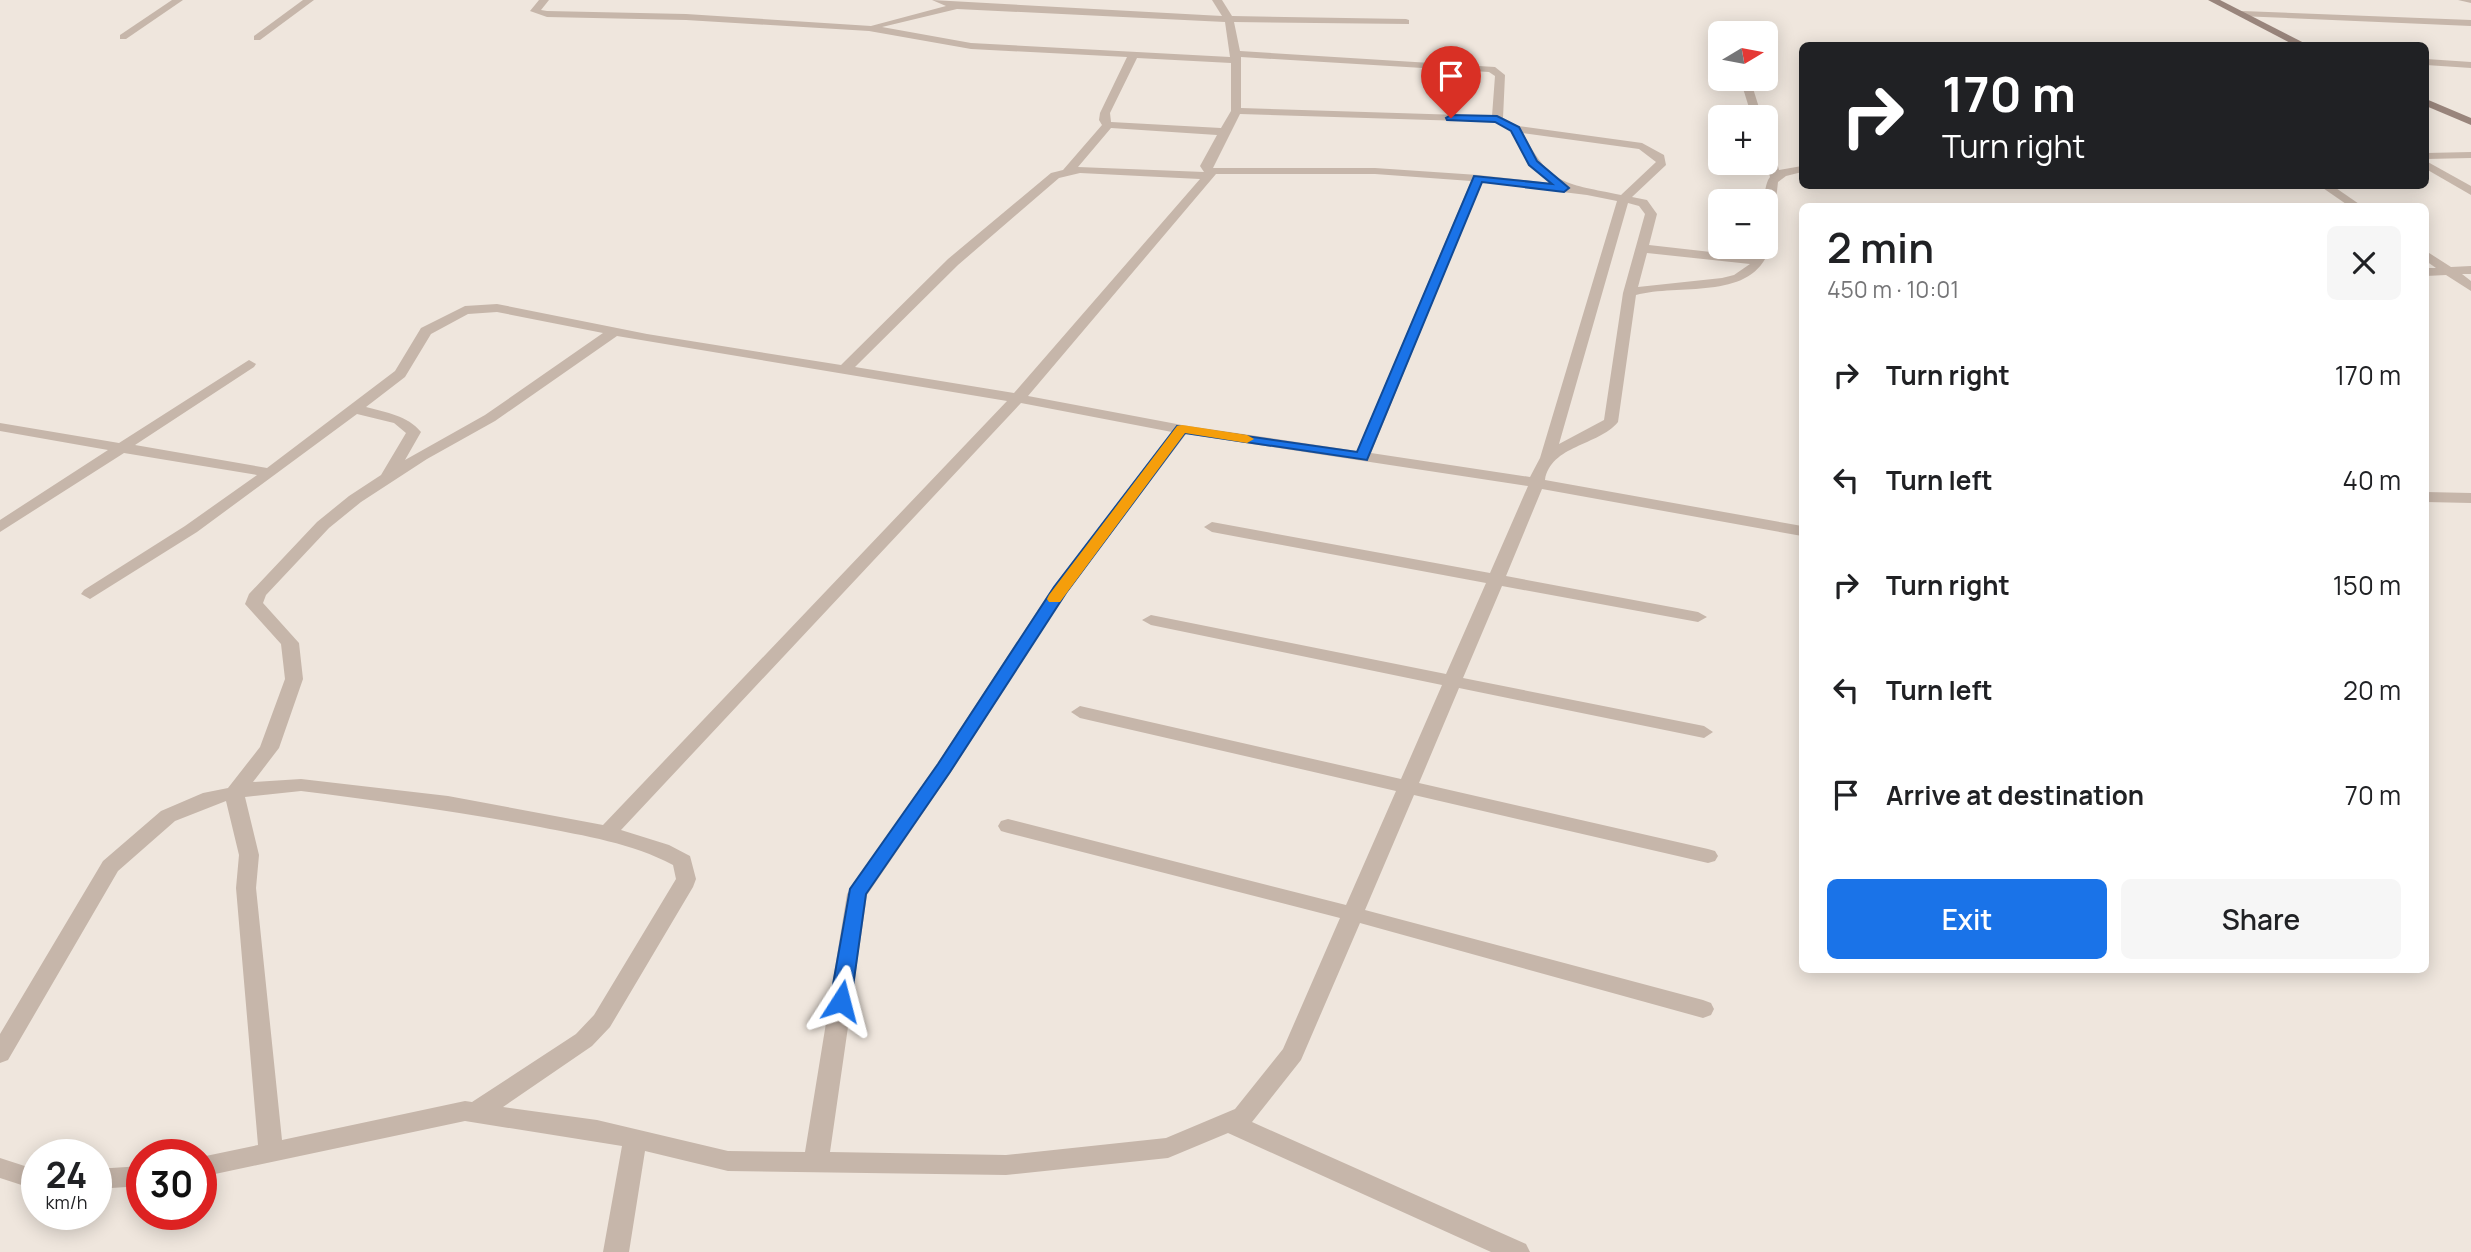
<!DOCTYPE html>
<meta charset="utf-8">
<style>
:root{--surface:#fff;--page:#f6f6f6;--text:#202124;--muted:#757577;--accent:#1a73e8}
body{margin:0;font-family:Manrope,sans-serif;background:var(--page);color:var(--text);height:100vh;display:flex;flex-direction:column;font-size:26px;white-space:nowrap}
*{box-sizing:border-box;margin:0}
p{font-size:23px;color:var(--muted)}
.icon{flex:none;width:38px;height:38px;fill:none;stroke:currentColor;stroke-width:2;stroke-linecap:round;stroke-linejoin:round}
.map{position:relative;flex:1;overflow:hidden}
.side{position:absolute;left:1799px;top:203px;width:630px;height:770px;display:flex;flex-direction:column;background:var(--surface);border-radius:10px;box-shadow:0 4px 18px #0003}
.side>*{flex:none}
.top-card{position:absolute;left:1799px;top:42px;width:630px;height:147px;border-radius:10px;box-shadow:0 4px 18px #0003;background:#202124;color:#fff;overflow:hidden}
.needle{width:46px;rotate:80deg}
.controls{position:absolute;left:1708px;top:21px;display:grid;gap:14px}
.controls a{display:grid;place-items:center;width:70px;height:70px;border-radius:10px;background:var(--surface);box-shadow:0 4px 18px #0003;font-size:35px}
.speed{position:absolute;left:21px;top:1139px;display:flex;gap:14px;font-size:35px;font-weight:700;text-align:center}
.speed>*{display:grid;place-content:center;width:91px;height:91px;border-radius:50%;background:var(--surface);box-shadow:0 4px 18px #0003;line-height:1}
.speed small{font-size:18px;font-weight:400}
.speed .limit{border:10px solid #d22;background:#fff;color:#111}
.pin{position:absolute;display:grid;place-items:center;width:60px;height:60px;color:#fff;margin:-72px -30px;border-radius:50% 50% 50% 0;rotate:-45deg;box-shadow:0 0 7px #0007}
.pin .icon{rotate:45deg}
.me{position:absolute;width:77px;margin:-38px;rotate:9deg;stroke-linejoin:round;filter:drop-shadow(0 0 5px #0008)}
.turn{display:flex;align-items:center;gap:24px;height:147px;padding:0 28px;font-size:32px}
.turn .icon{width:91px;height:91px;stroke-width:2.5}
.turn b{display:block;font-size:49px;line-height:60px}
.round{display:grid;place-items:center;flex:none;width:74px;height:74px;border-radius:10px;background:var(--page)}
.summary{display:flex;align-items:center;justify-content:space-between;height:119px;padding:0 28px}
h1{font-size:42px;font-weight:600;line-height:52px}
.cta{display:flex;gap:14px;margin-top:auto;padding:14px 28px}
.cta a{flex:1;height:80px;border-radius:10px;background:var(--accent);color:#fff;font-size:28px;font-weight:600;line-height:80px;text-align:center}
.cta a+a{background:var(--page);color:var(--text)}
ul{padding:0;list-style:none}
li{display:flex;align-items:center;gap:21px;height:105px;padding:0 28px}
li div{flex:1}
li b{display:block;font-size:26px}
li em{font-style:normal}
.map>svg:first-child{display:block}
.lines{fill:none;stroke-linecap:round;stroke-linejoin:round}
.minor{fill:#c6b6aa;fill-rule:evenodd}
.secondary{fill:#99857c;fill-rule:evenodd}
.route{fill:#1a73e8;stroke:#114b97;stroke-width:2}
.slow{fill:#f59e0b}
</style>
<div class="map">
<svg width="2471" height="1252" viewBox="0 0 2471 1252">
<rect width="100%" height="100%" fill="#efe6dd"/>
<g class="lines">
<g class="minor">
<path d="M 172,0 L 183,0 L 126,39 L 120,39 L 120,35 Z"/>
<path d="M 303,0 L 314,0 L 260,40 L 254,40 L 254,36 Z"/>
<path d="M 539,0 L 549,0 L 541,10 L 547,11 L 686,14 L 871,26 L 946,6 L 932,0 L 1222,16 L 1212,0 L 1222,0 L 1232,16 L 1406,19 L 1409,20 L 1409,24 L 1234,22 L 1240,51 L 1495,67 L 1505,75 L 1503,118 L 1518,126 L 1642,143 L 1664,155 L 1666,165 L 1632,197 L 1647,200 L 1657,214 L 1649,245 L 1755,257 L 1758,247 L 1768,244 L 1770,247 C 1754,302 1681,283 1636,295 L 1618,422 C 1598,446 1551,445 1545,480 L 1802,526 L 1802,536 L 1542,489 L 1506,576 L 1698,612 L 1707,617 L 1698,622 L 1502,586 L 1463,678 L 1704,726 L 1713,732 L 1704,738 L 1459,688 L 1419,783 L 1708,849 L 1715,851 L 1718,856 L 1715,861 L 1708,863 L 1414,795 L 1365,910 L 1703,1000 L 1711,1003 L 1714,1009 L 1711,1015 L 1703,1018 L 1360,923 L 1301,1060 L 1252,1122 L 1526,1244 L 1530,1252 L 1491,1252 L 1228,1133 L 1168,1158 L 1006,1175 L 728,1171 L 645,1151 L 629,1252 L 603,1252 L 622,1146 L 465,1121 L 201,1177 L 201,1157 L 258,1145 L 236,888 L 239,855 L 226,801 L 175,821 L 118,871 L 8,1060 L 0,1063 L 0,1034 L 103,861 L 161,811 L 203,793 L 228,788 L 260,747 L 285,679 L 281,644 L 245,604 L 249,594 L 317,522 L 349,496 L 381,475 L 406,433 L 394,423 L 357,414 L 197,532 L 90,599 L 81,594 L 84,590 L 185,526 L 257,475 L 124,453 L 0,532 L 0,520 L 108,450 L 0,431 L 0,423 L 119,443 L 249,360 L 256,364 L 254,367 L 135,445 L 267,468 L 395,371 L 421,328 L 465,306 L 497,304 L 647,334 L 841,365 L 948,259 L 1051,173 L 1063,170 L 1102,125 L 1099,120 L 1100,113 L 1127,57 L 971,49 L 869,31 L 686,20 L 547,17 L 530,11 ZM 957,9 L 1225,22 L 1230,57 L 971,43 L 882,27 ZM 1241,57 L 1489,72 L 1495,76 L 1492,116 L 1241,108 ZM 1137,58 L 1231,63 L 1231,111 L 1221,128 L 1111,122 L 1110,113 ZM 1240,114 L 1495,122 L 1511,131 L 1529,165 L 1551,183 L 1478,175 L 1375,168 L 1213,168 ZM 1111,128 L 1217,135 L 1200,166 L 1204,172 L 1078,167 ZM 1523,133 L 1639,149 L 1656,162 L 1621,195 C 1566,183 1551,187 1523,133 ZM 1080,173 L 1200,179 L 1014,393 L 855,367 L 958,265 L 1059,178 ZM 1216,174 L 1375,174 L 1471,181 L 1357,451 L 1182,425 L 1028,396 ZM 1482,182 L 1587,195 L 1617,201 L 1540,458 L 1530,477 L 1371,453 ZM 1628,203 L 1639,206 L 1645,214 L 1623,293 L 1604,420 L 1559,444 ZM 1647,253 L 1750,264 L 1734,275 L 1722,278 L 1638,287 ZM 497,312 L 603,333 L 485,415 L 405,460 L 421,432 C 407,415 387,413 366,407 L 405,377 L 431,334 L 468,314 ZM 617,336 L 1007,401 L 603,825 L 448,796 L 301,779 L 253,782 L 279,748 L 303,679 L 299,643 L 263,603 L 266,595 L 329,528 L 361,502 L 427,459 L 495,421 ZM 1021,403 L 1172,432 L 1053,587 L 937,764 L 847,894 L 805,1152 L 728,1151 L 597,1120 L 503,1107 L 592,1046 L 610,1027 L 693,887 L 696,879 L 690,856 L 669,845 L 621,830 ZM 1186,434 L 1528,486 L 1490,573 L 1212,522 L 1204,527 L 1212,532 L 1486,583 L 1446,674 L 1151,615 L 1142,620 L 1151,625 L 1442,685 L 1401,779 L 1080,706 L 1071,712 L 1080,718 L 1396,791 L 1346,905 L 1008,819 L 1001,821 L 998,826 L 1001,831 L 1008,833 L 1340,918 L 1283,1049 L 1235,1109 L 1166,1138 L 1006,1155 L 830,1152 L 867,895 L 951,772 L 1066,593 ZM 301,791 C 381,801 460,812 540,827 C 585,836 632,843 673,865 L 676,879 L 594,1015 L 576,1034 L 472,1102 L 465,1101 L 282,1140 L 256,888 L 259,855 L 245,797 Z"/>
<path d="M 2458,0 L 2471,0 L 2471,3 Z"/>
<path d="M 2242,11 L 2471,20 L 2471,26 L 2239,16 L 2239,12 Z"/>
<path d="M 2426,59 L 2471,62 L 2471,68 L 2426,65 Z"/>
<path d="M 1740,79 L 1750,79 L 1762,117 L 1752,117 Z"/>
<path d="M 1766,141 L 1772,144 L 1779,170 L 1802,166 L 1802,172 L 1786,176 L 1778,182 L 1772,235 L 1766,239 C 1765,223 1761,188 1770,177 L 1766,163 Z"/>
<path d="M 2471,152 L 2471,158 L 2426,159 L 2426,153 Z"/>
<path d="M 2426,161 L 2471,186 L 2471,195 L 2426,169 Z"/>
<path d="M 2320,186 L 2333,186 L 2362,206 L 2349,206 Z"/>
<path d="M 2426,251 L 2451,267 L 2471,266 L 2471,274 L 2462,274 L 2471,281 L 2471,291 L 2446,275 L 2426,276 L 2426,268 L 2436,268 L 2426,261 Z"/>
<path d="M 2426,492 L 2471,493 L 2471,503 L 2426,502 Z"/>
<path d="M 0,1158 L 37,1170 L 37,1190 L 0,1178 Z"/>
<path d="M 142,1166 L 142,1186 L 96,1189 L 96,1169 Z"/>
</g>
<g class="secondary">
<path d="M 2208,0 L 2220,0 L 2310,46 L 2296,46 Z"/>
<path d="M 2426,99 L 2471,118 L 2471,125 L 2426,106 Z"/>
</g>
</g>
<path class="route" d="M 1451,115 L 1497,116 L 1519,127 L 1537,161 L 1569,188 L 1564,192 L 1482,182 L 1367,460 L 1185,433 L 1066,593 L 950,772 L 866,894 L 851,1001 L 848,1007 L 841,1009 L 833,1007 L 830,1001 L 850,889 L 938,764 L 1054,587 L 1177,426 L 1357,452 L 1474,176 L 1552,184 L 1529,165 L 1511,131 L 1495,122 L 1447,120 L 1446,118 Z"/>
<path class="slow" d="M 1182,425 L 1247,435 L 1254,439 L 1247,443 L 1185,433 L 1060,602 L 1049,602 L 1047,599 L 1049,595 L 1177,426 Z"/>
</svg>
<div class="controls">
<a><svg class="needle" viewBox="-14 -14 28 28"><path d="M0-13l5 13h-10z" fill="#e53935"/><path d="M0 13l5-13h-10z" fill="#757577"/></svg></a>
<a>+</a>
<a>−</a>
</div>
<div class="speed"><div>24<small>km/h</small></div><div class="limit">30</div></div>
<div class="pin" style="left:1451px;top:118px;background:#d93025"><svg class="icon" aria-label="arrive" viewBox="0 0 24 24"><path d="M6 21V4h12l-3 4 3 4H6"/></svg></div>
<svg class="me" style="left:841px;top:1001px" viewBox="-20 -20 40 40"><path d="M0-17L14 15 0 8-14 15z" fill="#1a73e8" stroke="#fff" stroke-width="4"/></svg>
<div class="top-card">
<div class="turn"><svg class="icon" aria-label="right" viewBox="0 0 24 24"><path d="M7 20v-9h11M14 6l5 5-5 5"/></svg><div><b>170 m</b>Turn right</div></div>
</div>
<section class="side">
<div class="summary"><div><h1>2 min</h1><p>450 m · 10:01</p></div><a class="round"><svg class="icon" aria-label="close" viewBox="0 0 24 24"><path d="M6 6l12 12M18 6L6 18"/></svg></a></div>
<ul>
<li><svg class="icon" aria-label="right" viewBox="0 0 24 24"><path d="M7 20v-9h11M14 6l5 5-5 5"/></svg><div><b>Turn right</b></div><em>170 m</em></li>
<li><svg class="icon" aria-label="left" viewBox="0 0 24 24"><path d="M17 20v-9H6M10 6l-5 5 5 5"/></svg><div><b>Turn left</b></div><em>40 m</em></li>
<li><svg class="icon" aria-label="right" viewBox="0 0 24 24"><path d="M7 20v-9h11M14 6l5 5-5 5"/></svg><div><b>Turn right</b></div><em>150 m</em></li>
<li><svg class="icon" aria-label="left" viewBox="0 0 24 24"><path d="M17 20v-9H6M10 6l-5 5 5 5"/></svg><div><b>Turn left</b></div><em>20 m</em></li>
<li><svg class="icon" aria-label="arrive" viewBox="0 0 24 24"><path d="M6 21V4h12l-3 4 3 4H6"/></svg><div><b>Arrive at destination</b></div><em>70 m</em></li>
</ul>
<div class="cta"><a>Exit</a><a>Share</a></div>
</section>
</div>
